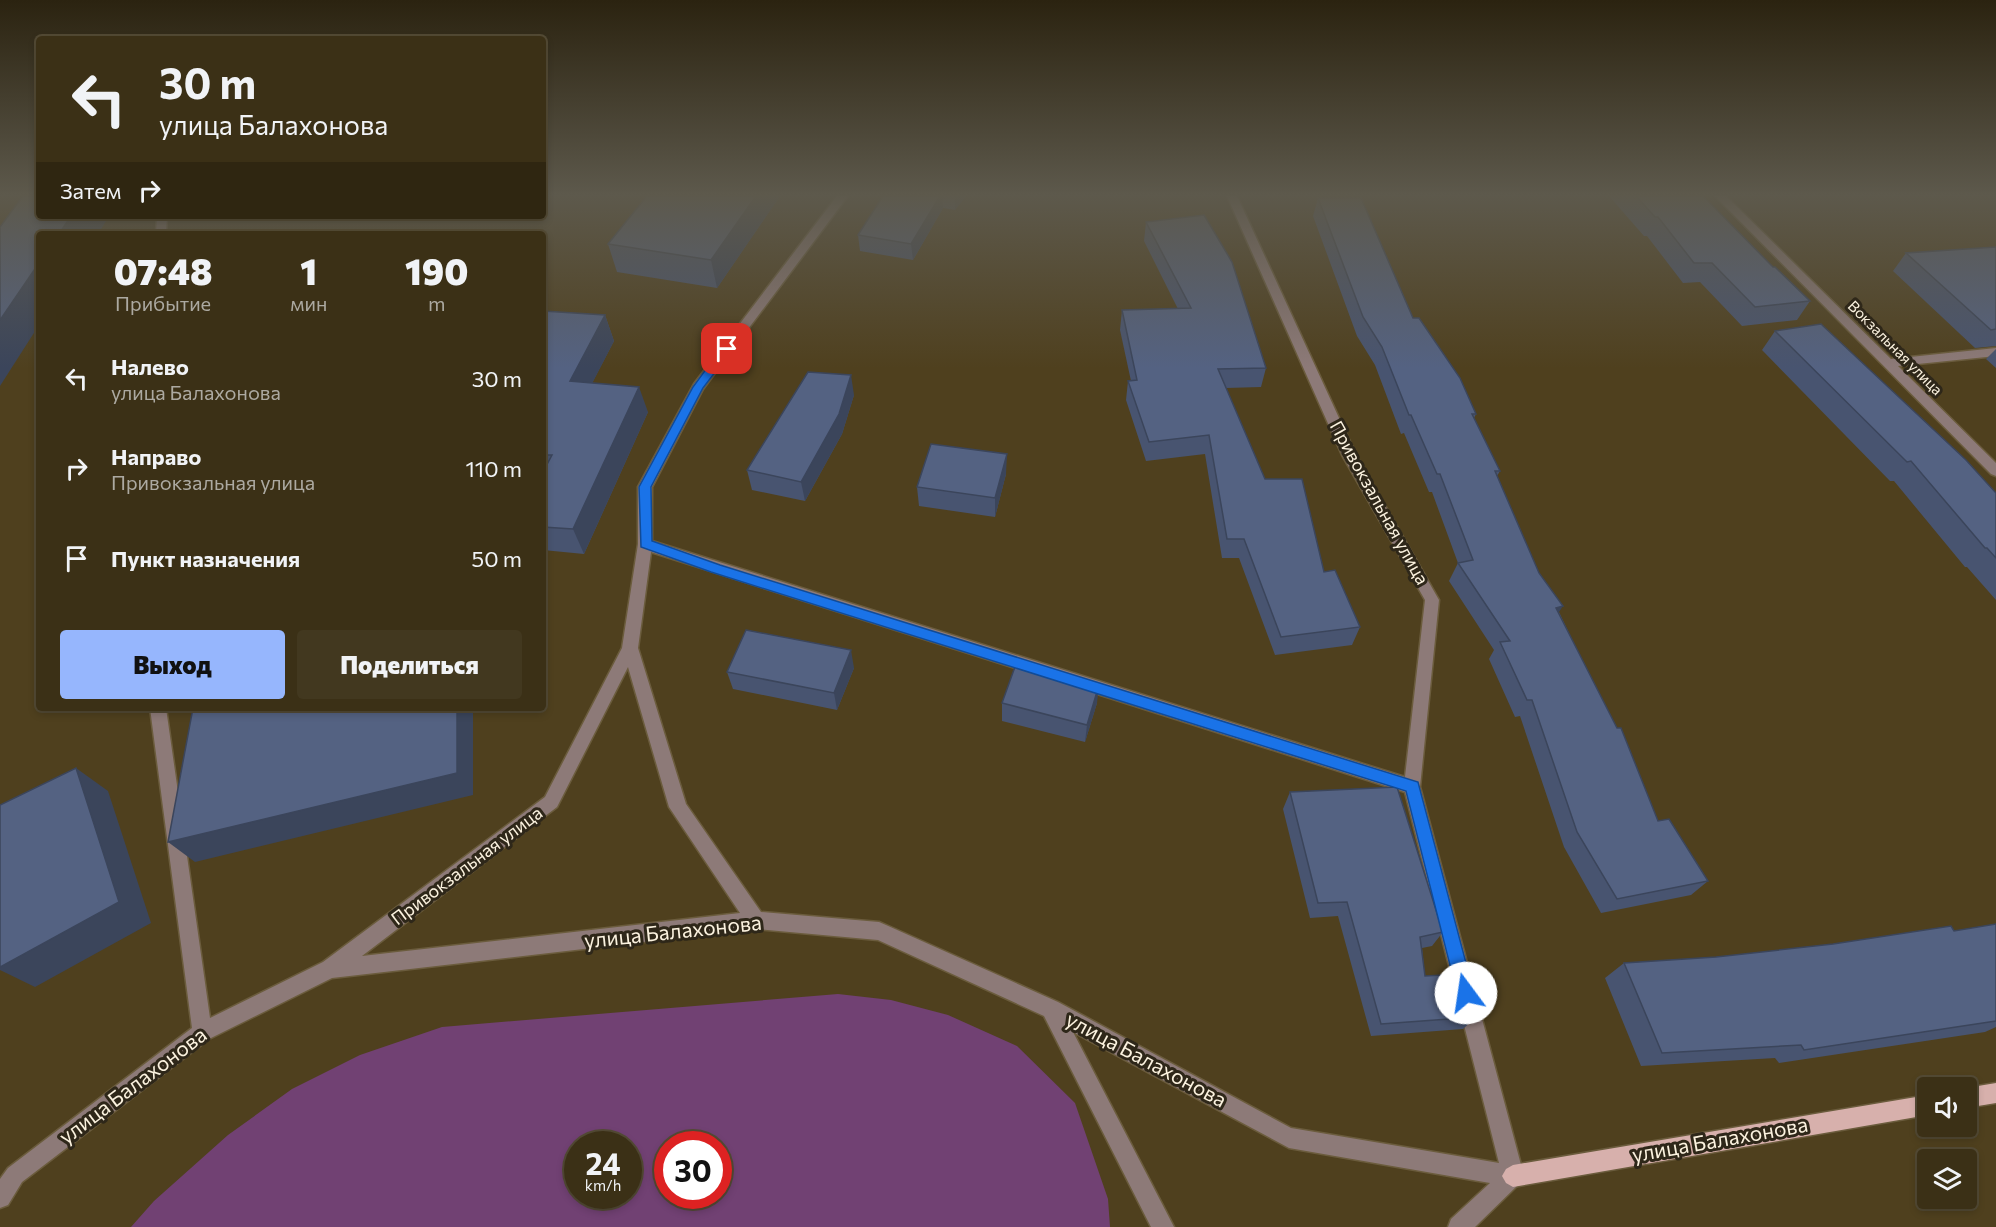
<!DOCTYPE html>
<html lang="ru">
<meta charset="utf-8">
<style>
:root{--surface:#3b3016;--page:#42381f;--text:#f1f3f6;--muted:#aca9a1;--line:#544b35;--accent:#96b6fd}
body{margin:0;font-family:Commissioner,sans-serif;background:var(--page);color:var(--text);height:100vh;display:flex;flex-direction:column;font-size:22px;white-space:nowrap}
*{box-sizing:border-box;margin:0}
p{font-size:20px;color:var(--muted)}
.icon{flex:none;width:33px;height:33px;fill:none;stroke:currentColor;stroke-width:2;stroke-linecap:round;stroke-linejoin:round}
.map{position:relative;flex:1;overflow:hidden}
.panel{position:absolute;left:36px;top:231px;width:510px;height:480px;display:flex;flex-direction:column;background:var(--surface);border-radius:6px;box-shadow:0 3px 9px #0003,0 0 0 2px var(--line)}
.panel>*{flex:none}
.hud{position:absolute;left:36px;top:36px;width:510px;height:183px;border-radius:6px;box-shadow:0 3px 9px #0003,0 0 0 2px var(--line);background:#3b3016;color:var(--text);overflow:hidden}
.controls{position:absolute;left:1917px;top:1077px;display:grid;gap:12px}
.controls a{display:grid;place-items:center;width:60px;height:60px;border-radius:6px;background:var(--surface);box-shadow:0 3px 9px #0003,0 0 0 2px var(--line);font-size:30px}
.speed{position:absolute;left:564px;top:1131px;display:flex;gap:12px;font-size:30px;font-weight:700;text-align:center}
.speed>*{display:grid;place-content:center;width:78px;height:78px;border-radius:50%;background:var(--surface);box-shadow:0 3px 9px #0003,0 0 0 2px var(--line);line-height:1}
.speed small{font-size:15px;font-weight:400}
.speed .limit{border:9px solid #d22;background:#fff;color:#111}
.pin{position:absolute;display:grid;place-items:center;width:51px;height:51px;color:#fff;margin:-26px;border-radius:12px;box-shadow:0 3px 9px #0006}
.me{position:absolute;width:66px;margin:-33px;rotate:346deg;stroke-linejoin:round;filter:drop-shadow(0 0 4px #0008)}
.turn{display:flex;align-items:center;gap:21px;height:126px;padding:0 24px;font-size:27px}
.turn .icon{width:78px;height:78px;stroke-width:2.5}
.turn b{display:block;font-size:42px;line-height:51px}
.then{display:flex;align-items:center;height:57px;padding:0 24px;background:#0003;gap:12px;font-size:22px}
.eta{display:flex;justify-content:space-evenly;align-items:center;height:102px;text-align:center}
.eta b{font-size:36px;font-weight:800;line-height:42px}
.cta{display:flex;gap:12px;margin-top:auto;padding:12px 24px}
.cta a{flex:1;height:69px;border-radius:6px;background:var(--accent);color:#111;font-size:24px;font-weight:800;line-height:69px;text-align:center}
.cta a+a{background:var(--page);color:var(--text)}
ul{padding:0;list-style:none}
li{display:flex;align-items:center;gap:18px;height:90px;padding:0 24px}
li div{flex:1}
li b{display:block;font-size:22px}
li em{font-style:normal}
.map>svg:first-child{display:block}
.green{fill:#714173;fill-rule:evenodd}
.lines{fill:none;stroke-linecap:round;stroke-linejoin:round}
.minor-casing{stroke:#6b5c3d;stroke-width:3}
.major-casing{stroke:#6b5c3d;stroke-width:3}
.minor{fill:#8d7a78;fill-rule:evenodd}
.major{fill:#d7b0ac;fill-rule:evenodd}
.wall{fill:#485470}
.shaded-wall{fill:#3b455b}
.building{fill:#546282;stroke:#3b455b;stroke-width:1.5}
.route{fill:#1a73e8;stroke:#114b97;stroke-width:1.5}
.labels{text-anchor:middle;stroke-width:6;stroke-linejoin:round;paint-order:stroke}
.far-street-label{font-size:15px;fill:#fbf2df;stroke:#2e2719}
.street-label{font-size:18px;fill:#fbf2df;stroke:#2e2719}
.near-street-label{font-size:21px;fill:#fbf2df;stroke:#2e2719}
</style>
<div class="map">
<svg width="1996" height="1227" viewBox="0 0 1996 1227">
<rect width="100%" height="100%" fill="#4f401e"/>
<path class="green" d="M 838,994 L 891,1000 L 948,1015 L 1017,1046 L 1075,1103 L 1108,1199 L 1110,1227 L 131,1227 L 154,1201 L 228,1135 L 292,1089 L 360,1055 L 442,1027 ZM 578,1144 L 628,1144 L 628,1196 L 578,1196 ZM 668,1144 L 718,1144 L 718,1196 L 668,1196 Z"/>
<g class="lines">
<defs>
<g id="minor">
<path d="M 837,196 L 848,196 L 703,389 L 652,487 L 652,541 L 1405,777 L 1425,600 L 1342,455 L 1227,196 L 1237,196 L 1356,455 L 1439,600 L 1420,787 L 1524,1176 L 1520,1183 L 1475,1227 L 1448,1227 L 1451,1219 L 1490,1183 L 1289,1148 L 1073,1032 L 1174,1227 L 1151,1227 L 1044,1016 L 878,940 L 756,929 L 332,978 L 209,1039 L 22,1182 L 8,1205 L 0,1208 L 0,1179 L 8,1168 L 192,1028 L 150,708 L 166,708 L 210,1018 L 323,962 L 545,797 L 622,648 L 638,544 L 638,487 L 694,384 ZM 651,552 L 1405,792 L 1499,1163 L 1291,1128 L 1058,1002 L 886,925 L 879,922 L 761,912 L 686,804 L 638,648 ZM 628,667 L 669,807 L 740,913 L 362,956 L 557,807 Z"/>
<path d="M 1715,196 L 1726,196 L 1891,359 L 1996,348 L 1996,356 L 1898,366 L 1996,463 L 1996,476 L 1991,474 Z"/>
<path d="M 157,216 L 167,216 L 166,234 L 156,234 Z"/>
</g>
<g id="major">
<path d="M 1996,1083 L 1996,1103 L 1966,1108 L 1966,1088 Z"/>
<path d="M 1928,1095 L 1928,1115 L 1513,1187 L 1506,1183 L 1502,1176 L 1506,1169 L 1513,1165 Z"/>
</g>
</defs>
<use href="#minor" class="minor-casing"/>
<use href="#major" class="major-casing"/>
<use href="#minor" class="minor"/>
<use href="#major" class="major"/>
</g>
<g class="wall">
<path d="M 647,196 L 780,196 L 717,288 L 617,272 L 608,244 Z"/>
<path d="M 883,196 L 966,196 L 955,210 L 943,208 L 913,260 L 860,251 L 858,235 Z"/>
<path d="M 1609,196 L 1703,196 L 1773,267 L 1810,301 L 1797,320 L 1742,326 L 1700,282 L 1683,283 L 1647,236 L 1644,236 Z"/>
<path d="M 1318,198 L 1413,318 L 1476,414 L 1474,418 L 1500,471 L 1497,476 L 1539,573 L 1559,612 L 1658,821 L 1708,881 L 1691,895 L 1601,913 L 1564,847 L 1520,716 L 1515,717 L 1489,659 L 1494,650 L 1449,581 L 1458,563 L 1432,492 L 1429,492 L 1404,433 L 1401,434 L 1375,365 L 1357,336 L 1313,216 Z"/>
<path d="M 1146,222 L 1266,368 L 1261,387 L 1226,388 L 1265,479 L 1360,627 L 1352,645 L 1275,655 L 1239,558 L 1222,558 L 1205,454 L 1146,461 L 1126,400 L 1128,381 L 1131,381 L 1120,330 L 1122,310 L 1178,309 L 1144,241 Z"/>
<path d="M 1996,247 L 1996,346 L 1975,348 L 1893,271 L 1906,253 Z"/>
<path d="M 543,311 L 605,315 L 614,341 L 592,383 L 648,412 L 584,554 L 543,550 Z"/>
<path d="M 1775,331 L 1996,493 L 1996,600 L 1967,567 L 1965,567 L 1894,481 L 1890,481 L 1762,350 Z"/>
<path d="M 1996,349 L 1996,368 L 1986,359 Z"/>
<path d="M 854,395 L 842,434 L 805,501 L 752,490 L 747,470 Z"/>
<path d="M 1006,474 L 995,517 L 919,506 L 917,487 Z"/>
<path d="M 854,668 L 837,710 L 733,689 L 727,672 Z"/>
<path d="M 1002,703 L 1097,703 L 1085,742 L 1002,721 Z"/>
<path d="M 1290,792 L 1443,932 L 1432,946 L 1422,948 L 1425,976 L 1476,1017 L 1463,1029 L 1371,1036 L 1338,916 L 1310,918 L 1283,809 Z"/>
<path d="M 1996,924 L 1996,1027 L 1985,1032 L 1779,1063 L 1775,1058 L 1641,1066 L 1605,978 L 1624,963 L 1716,957 L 1954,931 Z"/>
</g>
<g class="shaded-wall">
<path d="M 756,196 L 780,196 L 717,288 L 711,260 Z"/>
<path d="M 940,196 L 942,196 L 943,208 L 913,260 L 911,244 Z"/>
<path d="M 955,196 L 966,196 L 955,210 Z"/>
<path d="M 71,216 L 109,216 L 98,234 L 59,234 Z"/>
<path d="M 39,263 L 39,325 L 0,386 L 0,320 Z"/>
<path d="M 605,315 L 614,341 L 580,407 L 570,381 Z"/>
<path d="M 851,375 L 854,395 L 842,434 L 805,501 L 801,482 Z"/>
<path d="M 639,387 L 648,412 L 584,554 L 573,529 Z"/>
<path d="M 1007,454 L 1006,474 L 995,517 L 995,498 Z"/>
<path d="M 1563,606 L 1551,624 L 1556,608 Z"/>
<path d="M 851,650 L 854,668 L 837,710 L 834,693 Z"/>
<path d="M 1099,685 L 1097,703 L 1085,742 L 1087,725 Z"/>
<path d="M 457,708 L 473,708 L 473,795 L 195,862 L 168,842 Z"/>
<path d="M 76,768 L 108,791 L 151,923 L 35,987 L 0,970 L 0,967 Z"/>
</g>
<g class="building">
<path d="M 23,196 L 39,196 L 39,216 L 71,216 L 59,234 L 39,234 L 39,263 L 0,320 L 0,227 Z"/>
<path d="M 647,196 L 756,196 L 711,260 L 608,244 Z"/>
<path d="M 883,196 L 940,196 L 911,244 L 858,235 Z"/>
<path d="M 1636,196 L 1703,196 L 1773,267 L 1775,267 L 1810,301 L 1755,307 L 1712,263 L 1694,263 L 1658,217 L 1655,217 Z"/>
<path d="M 1318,198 L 1361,198 L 1413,318 L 1419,318 L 1460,378 L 1476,414 L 1472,414 L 1500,471 L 1495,471 L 1539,573 L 1563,606 L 1556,608 L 1617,728 L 1621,728 L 1658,821 L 1669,819 L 1708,881 L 1617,899 L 1577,832 L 1532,700 L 1527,700 L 1500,642 L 1510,641 L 1458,563 L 1473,560 L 1440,474 L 1437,474 L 1411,415 L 1409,415 L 1382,347 L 1363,317 Z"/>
<path d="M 1204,215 L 1232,262 L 1266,368 L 1218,369 L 1265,479 L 1302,479 L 1324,572 L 1335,570 L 1360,627 L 1281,637 L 1244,539 L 1227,539 L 1209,435 L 1149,442 L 1128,381 L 1137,380 L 1122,310 L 1191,308 L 1146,222 Z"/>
<path d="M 1996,247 L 1996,329 L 1991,330 L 1906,253 Z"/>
<path d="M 543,311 L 605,315 L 570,381 L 639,387 L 573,529 L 543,527 L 543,472 L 552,455 L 543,455 Z"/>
<path d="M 1821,324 L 1966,460 L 1996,493 L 1996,558 L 1987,548 L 1985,548 L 1911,461 L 1907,462 L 1775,331 Z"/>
<path d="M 808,372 L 851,375 L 839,414 L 801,482 L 747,470 Z"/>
<path d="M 931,444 L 1007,454 L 995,498 L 917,487 Z"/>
<path d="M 746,630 L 851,650 L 834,693 L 727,672 Z"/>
<path d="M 1016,664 L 1099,685 L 1087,725 L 1002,703 Z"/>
<path d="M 193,708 L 457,708 L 457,773 L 168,842 Z"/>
<path d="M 76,768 L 119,902 L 0,967 L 0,805 Z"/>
<path d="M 1397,787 L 1443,932 L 1420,937 L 1425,976 L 1462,974 L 1476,1017 L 1381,1024 L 1347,902 L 1318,903 L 1290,792 Z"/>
<path d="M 1996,924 L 1996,1021 L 1804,1050 L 1801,1045 L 1662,1053 L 1624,963 L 1716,957 L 1833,944 L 1951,926 L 1954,931 Z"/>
</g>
<linearGradient id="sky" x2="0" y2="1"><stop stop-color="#2b2310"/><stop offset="0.53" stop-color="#5d594c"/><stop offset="1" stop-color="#5d594c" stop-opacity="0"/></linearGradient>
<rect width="1996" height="368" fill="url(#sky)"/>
<path class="route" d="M 727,345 L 733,349 L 703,388 L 651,487 L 652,541 L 720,565 L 1418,782 L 1474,993 L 1472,999 L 1466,1001 L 1460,999 L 1457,993 L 1406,791 L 711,572 L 641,547 L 639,487 L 693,387 L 723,346 Z"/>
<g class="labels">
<g class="far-street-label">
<text transform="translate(1895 348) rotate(45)" y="5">Вокзальная улица</text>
</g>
<g class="street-label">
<text transform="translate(1379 503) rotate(61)" y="6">Привокзальная улица</text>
<text transform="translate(467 866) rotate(-37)" y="6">Привокзальная улица</text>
</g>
<g class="near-street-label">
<text transform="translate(673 932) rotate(-6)" y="7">улица Балахонова</text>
<text transform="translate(1146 1060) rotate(28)" y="7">улица Балахонова</text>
<text transform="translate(133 1086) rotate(-37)" y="7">улица Балахонова</text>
<text transform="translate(1720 1140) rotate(-10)" y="7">улица Балахонова</text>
</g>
</g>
</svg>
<div class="controls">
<a><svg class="icon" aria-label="sound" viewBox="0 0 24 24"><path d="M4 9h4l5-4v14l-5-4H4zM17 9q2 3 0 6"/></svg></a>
<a><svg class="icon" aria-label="layers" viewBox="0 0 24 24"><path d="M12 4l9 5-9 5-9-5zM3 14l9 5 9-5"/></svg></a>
</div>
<div class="speed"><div>24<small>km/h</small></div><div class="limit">30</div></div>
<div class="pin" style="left:727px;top:349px;background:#d93025"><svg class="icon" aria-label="arrive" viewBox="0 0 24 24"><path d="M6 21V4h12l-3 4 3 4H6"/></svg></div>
<svg class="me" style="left:1466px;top:993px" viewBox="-20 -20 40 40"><circle r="19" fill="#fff"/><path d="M0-13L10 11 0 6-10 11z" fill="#1a73e8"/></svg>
<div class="hud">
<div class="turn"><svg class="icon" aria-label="left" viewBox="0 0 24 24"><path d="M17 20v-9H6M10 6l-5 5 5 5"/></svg><div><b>30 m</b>улица Балахонова</div></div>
<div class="then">Затем<svg class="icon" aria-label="right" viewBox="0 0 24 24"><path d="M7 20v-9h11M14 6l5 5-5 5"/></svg></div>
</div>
<section class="panel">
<div class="eta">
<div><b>07:48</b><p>Прибытие</p></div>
<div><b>1</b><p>мин</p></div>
<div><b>190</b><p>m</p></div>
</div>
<ul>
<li><svg class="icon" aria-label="left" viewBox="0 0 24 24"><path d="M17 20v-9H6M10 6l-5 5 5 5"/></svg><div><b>Налево</b><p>улица Балахонова</p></div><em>30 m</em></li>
<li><svg class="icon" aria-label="right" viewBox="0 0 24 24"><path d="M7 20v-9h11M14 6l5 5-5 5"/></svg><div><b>Направо</b><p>Привокзальная улица</p></div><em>110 m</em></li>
<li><svg class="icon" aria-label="arrive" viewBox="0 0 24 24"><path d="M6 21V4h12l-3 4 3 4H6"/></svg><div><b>Пункт назначения</b></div><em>50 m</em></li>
</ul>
<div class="cta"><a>Выход</a><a>Поделиться</a></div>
</section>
</div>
